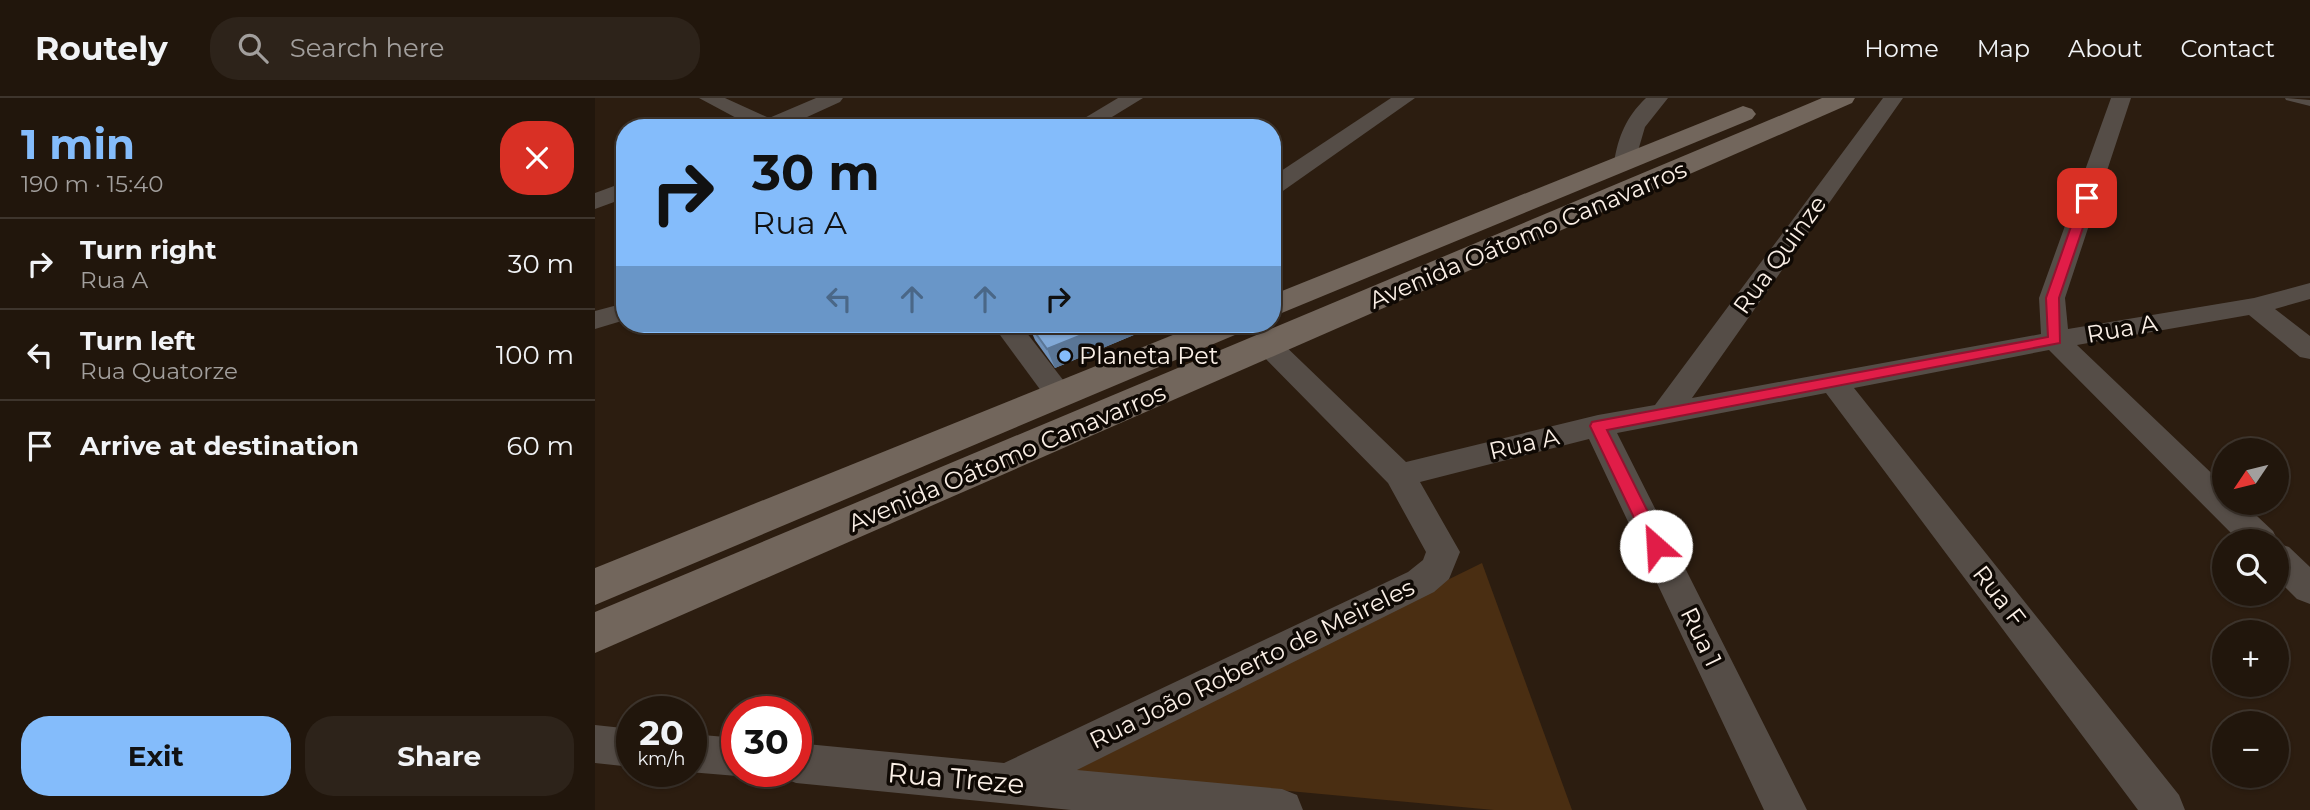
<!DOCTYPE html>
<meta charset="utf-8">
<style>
:root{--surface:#21160c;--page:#2d231a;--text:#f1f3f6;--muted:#a29f9d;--line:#3e352d;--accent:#84bcfb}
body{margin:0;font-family:Montserrat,sans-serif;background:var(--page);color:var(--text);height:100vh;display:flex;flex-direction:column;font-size:26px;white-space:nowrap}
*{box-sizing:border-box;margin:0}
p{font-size:23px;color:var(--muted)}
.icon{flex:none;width:38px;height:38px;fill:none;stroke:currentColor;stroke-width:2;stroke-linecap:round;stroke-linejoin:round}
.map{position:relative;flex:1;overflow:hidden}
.sheet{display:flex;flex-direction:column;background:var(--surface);width:595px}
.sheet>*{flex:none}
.banner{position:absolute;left:21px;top:21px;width:665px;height:214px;border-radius:28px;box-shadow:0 2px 5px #0004,0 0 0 2px var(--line);background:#84bcfb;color:#111;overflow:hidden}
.needle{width:46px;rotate:235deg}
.buttons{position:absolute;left:1617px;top:340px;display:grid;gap:14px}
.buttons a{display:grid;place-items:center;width:77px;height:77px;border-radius:50%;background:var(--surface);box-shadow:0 2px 5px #0004,0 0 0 2px var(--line);font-size:35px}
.speed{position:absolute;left:21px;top:598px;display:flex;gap:14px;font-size:35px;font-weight:700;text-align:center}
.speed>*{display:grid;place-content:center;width:91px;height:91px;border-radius:50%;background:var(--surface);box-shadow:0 2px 5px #0004,0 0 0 2px var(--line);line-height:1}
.speed small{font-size:18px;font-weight:400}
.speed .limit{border:10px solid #d22;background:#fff;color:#111}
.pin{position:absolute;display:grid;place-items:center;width:60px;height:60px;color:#fff;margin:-30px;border-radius:14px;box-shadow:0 4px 10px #0006}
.me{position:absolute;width:77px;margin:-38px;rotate:334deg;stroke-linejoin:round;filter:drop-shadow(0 0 5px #0008)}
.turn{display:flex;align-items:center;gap:24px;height:147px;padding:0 21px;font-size:32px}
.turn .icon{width:91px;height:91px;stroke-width:2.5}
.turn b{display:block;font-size:49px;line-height:60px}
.lanes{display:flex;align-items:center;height:66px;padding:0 21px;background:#0003;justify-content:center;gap:35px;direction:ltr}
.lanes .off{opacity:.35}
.round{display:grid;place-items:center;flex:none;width:74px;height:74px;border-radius:28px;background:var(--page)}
.head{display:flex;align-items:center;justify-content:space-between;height:119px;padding:0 21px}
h1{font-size:42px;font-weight:700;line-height:52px;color:var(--accent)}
.button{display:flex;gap:14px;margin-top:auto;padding:14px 21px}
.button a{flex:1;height:80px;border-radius:28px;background:var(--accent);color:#111;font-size:28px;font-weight:700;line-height:80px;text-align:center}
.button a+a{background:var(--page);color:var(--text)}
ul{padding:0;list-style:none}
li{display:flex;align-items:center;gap:21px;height:91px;padding:0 21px;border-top:2px solid var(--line)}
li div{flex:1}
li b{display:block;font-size:26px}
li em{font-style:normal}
header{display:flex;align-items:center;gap:42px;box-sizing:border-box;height:98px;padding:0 35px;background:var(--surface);border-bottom:2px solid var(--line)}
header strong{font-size:33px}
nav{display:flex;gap:38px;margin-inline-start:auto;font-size:24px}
.search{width:490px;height:63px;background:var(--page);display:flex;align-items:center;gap:18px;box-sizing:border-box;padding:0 24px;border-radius:28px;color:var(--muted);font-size:26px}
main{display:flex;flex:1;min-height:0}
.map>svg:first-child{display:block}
.green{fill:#4a2e12}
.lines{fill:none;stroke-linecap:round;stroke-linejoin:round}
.lane{fill:#554d47;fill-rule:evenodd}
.street{fill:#554d47;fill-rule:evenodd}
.secondary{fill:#72665c;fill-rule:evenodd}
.wall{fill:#6f91b9}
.shaded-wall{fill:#5a7696}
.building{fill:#81a9d7;stroke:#5a7696;stroke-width:2}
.route{fill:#e11d48;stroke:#92132f;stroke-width:2}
.poi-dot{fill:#84bcfb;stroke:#0f0904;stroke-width:2.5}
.labels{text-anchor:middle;stroke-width:7;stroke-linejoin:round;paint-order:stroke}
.street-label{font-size:24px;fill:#faefe6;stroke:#0f0904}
.poi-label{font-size:24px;fill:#faefe6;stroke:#0f0904;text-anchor:start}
.near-street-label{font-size:28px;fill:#faefe6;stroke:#0f0904}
</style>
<header>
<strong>Routely</strong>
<div class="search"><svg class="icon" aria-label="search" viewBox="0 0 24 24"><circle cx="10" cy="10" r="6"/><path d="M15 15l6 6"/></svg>Search here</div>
<nav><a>Home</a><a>Map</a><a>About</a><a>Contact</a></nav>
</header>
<main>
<section class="sheet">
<div class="head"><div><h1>1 min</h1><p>190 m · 15:40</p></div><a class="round" style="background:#d93025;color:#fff"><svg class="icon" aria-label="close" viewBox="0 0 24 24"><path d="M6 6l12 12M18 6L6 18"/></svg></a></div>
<ul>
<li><svg class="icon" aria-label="right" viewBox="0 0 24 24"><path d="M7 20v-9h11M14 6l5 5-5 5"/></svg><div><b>Turn right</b><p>Rua A</p></div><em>30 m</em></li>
<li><svg class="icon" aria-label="left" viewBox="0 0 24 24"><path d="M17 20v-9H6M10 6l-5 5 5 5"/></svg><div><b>Turn left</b><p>Rua Quatorze</p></div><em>100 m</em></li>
<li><svg class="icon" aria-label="arrive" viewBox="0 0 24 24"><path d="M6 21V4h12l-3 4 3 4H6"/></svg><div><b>Arrive at destination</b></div><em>60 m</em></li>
</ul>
<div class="button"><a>Exit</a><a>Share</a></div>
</section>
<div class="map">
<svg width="1715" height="712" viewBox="0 0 1715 712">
<rect width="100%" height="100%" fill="#2c1d10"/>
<path class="green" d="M 887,465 L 977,712 L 899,712 L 465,672 Z"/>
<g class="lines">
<path class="lane" d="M 1690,0 L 1715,2 L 1715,8 L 1691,2 Z"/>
<g class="street">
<path d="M 104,0 L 130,0 L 174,20 L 221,0 L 248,0 L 245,4 L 188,30 L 160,30 Z"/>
<path d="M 523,0 L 548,0 L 499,30 L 473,30 Z"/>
<path d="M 796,0 L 820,0 L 685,95 L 677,97 L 677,79 Z"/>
<path d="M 1051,0 L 1073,0 L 1050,29 L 1038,70 L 1022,70 L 1019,65 C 1023,39 1031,19 1051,0 Z"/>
<path d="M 1288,0 L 1308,0 L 1097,300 L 1446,236 L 1444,200 L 1516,0 L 1536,0 L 1470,200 L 1473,231 L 1659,200 L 1715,185 L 1715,201 L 1680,211 L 1715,238 L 1715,261 L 1705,259 L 1654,217 L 1482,247 L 1629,387 L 1629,404 L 1647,404 L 1678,433 L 1683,443 L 1682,445 L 1694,449 L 1715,469 L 1715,506 L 1702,501 L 1682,481 L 1682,443 L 1644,443 L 1454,252 L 1259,290 L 1584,697 L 1590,712 L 1543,712 L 1231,295 L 1022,335 L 1212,712 L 1169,712 L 994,341 L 825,384 L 865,454 L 854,481 L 839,494 L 482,672 L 687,691 L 702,697 L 708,712 L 476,712 L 201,685 L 186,679 L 184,674 L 201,674 L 201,645 L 409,665 L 813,474 L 828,462 L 831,454 L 793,385 L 664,254 L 660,248 L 664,242 L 674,239 L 684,242 L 811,364 L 1003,317 L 1060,307 Z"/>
<path d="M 30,84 L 30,100 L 0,111 L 0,95 Z"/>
<path d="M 30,205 L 30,222 L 0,231 L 0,213 Z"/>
<path d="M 397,226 L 425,226 L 475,291 L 480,298 L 475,305 L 465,308 L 455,305 Z"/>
<path d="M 0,627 L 37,631 L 37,669 L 0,665 Z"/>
<path d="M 96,636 L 142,640 L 142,674 L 154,674 L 142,678 L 94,674 Z"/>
</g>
<g class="secondary">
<path d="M 1227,0 L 1260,0 L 1257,5 L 0,555 L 0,514 Z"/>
<path d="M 1148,8 L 1157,11 L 1161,16 L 1157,21 L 677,219 L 677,197 Z"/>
<path d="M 605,226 L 652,226 L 647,234 L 0,507 L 0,470 Z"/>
</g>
</g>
<path class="wall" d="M 433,226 L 565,226 L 460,270 L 440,242 Z"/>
<path class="shaded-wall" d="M 514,226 L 565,226 L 460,270 L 452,251 Z"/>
<path class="building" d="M 434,226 L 514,226 L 452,251 Z"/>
<path class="route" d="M 1492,96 L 1498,100 L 1464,200 L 1465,245 L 1012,332 L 1070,448 L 1061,455 L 1055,453 L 995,328 L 997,324 L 1453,239 L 1451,200 L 1486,100 Z"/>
<circle class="poi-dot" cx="470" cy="258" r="7"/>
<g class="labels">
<g class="street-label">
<text transform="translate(933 137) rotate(-23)" y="8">Avenida Oátomo Canavarros</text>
<text transform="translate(1185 157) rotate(-54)" y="8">Rua Quinze</text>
<text transform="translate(1527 231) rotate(-10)" y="8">Rua A</text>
<text transform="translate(929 346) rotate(-13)" y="8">Rua A</text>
<text transform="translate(412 360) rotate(-23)" y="8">Avenida Oátomo Canavarros</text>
<text transform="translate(1404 498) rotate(52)" y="8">Rua F</text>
<text transform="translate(1106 539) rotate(64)" y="8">Rua 1</text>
<text transform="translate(657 566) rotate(-26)" y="8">Rua João Roberto de Meireles</text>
</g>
<g class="poi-label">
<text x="484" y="266">Planeta Pet</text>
</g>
<g class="near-street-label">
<text transform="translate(361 680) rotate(5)" y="10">Rua Treze</text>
</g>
</g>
</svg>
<div class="buttons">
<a><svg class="needle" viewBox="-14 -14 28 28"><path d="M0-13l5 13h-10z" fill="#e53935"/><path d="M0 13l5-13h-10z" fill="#a29f9d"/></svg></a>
<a><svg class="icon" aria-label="search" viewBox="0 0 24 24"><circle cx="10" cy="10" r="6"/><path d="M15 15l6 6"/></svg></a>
<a>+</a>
<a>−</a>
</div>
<div class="speed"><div>20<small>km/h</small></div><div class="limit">30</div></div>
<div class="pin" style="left:1492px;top:100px;background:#d93025"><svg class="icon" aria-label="arrive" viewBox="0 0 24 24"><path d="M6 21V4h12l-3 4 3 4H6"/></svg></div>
<svg class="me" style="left:1061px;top:448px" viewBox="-20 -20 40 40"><circle r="19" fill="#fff"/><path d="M0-13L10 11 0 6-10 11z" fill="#e11d48"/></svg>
<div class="banner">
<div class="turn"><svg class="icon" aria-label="right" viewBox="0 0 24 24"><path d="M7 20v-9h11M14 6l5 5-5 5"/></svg><div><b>30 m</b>Rua A</div></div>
<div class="lanes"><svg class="icon off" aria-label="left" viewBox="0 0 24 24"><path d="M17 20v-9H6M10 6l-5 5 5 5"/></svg><svg class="icon off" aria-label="ahead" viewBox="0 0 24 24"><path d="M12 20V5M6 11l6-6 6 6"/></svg><svg class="icon off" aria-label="ahead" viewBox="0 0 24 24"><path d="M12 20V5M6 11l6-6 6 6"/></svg><svg class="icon" aria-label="right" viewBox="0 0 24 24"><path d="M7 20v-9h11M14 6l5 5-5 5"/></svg></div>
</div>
</div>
</main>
